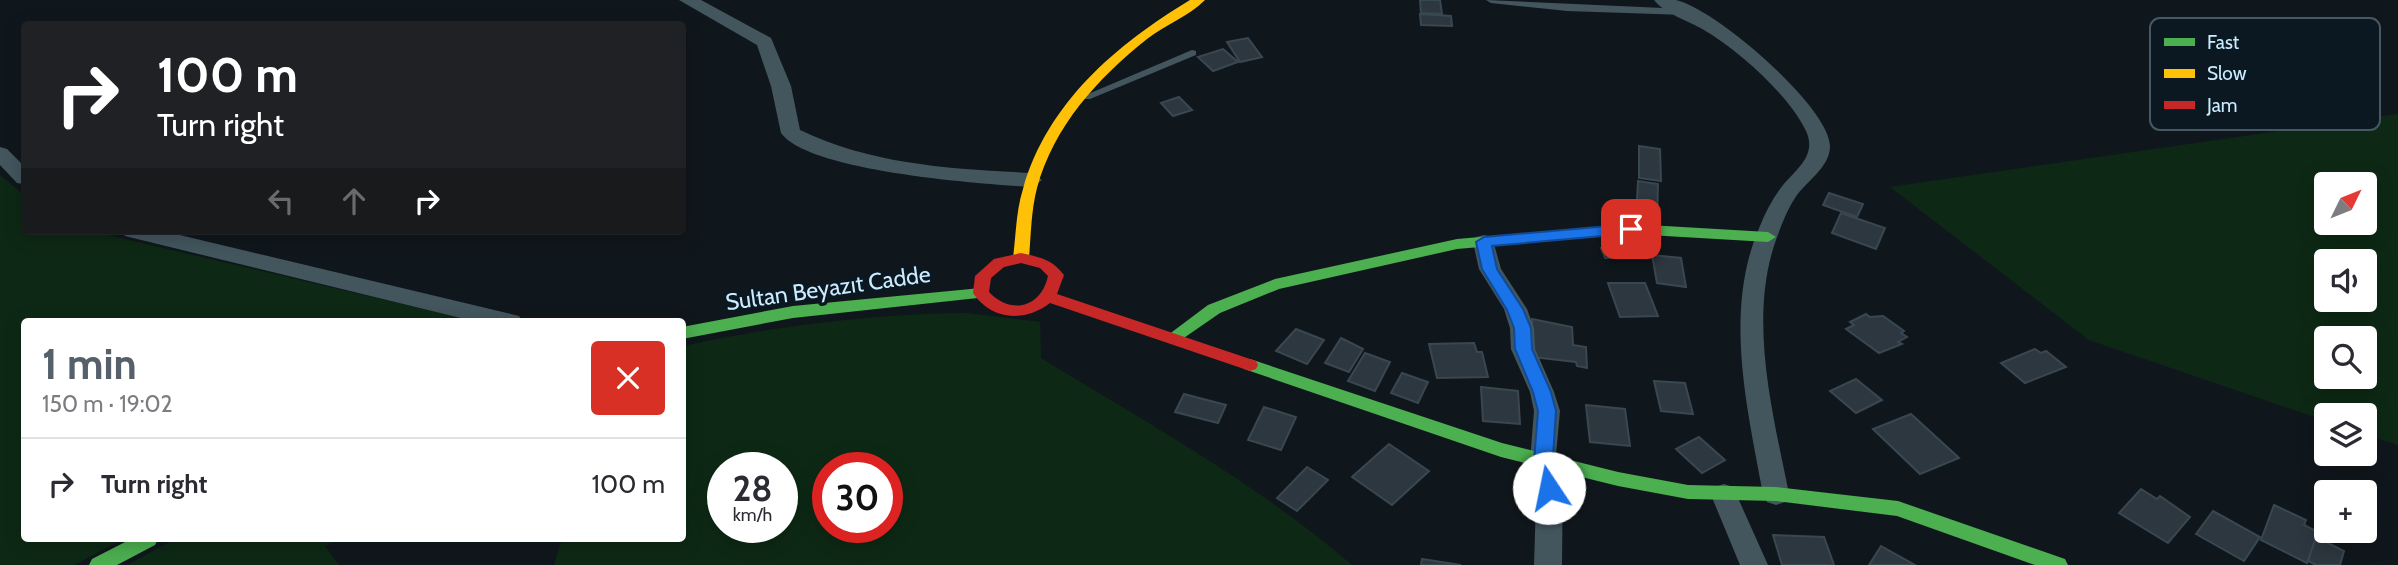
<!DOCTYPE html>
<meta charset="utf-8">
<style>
:root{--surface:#fff;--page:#f2f2f3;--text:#2b2b33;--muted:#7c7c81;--line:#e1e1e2;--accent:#56606b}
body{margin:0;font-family:Cabin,sans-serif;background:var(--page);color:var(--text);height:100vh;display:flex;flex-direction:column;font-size:26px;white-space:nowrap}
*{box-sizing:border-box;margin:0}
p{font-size:23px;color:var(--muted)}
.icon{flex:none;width:38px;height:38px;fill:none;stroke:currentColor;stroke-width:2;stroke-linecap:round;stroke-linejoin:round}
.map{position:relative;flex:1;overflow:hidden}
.drawer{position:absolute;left:21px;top:318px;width:665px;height:224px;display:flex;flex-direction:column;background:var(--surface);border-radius:7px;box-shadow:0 4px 18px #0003}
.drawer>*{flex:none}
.hud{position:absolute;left:21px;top:21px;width:665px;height:214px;border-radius:7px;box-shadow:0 4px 18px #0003;background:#202124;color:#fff;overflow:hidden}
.needle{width:46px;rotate:47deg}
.fabs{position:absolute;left:2314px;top:172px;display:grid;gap:14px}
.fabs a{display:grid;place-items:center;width:63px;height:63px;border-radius:7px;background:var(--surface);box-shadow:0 4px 18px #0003;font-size:35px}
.speed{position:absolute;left:707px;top:452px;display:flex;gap:14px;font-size:35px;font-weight:700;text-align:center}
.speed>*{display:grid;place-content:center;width:91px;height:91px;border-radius:50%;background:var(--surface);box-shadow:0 4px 18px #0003;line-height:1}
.speed small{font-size:18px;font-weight:400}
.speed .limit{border:10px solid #d22;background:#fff;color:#111}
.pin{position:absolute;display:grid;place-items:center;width:60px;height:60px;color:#fff;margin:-30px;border-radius:14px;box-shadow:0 4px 10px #0006}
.me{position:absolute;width:77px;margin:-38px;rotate:349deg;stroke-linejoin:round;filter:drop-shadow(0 0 5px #0008)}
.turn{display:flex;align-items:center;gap:24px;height:147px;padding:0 21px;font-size:32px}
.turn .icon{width:91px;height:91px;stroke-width:2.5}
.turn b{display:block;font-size:49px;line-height:60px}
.lanes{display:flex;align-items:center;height:66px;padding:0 21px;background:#0003;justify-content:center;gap:35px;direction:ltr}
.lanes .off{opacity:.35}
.round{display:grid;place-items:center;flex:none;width:74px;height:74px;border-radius:7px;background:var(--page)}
.summary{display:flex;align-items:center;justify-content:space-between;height:119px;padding:0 21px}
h1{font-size:42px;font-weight:700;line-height:52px;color:var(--accent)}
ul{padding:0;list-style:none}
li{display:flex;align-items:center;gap:21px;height:91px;padding:0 21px;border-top:2px solid var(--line)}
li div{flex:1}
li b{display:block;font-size:26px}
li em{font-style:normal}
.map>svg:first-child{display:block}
.green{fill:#0d2915;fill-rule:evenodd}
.building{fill:#2d373f;stroke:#394751;stroke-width:2}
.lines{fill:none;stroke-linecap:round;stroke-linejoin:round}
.lane{fill:#43565e;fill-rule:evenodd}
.street{fill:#43565e;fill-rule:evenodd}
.fast{fill:#4caf50;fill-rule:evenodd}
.slow{fill:#ffc107;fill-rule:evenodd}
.jam{fill:#c62828;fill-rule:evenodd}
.route{fill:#1a73e8;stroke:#114b97;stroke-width:2}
.labels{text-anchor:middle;stroke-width:7;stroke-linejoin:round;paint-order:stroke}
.street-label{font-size:23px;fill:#cbecff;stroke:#0b1821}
.key{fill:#0b1821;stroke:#455864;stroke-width:2}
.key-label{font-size:19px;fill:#cbecff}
</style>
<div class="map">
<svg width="2398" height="565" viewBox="0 0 2398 565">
<rect width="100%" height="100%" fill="#10171c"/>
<g class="green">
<path d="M 2398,114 L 2398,445 L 2364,434 L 2364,415 L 2326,415 L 2326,421 L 2089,340 L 1890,187 ZM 2326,184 L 2364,184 L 2364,222 L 2326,222 ZM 2326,261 L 2364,261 L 2364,299 L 2326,299 ZM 2326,338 L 2364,338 L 2364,376 L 2326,376 Z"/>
<path d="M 0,175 L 24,195 L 24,231 L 91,231 L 479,322 L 24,322 L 24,539 L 123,539 L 74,565 L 0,565 Z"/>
<path d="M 967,313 L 1040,322 L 1041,358 C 1147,423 1258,484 1352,565 L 554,565 L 562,539 L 682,539 L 683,346 C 776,326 871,314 967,313 ZM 723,467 L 782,467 L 782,527 L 723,527 ZM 828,467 L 887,467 L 887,527 L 828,527 Z"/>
<path d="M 175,539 L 340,539 L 325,546 L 339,565 L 127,565 Z"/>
</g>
<g class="building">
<path d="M 1420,0 L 1440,0 L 1442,14 L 1421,13 Z"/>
<path d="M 1420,14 L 1451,16 L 1452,26 L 1421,25 Z"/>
<path d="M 1248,38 L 1262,57 L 1240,62 L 1227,42 Z"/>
<path d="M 1223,49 L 1238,62 L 1213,71 L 1198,57 Z"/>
<path d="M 1179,97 L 1192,110 L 1173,116 L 1161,103 Z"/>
<path d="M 1639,146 L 1660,149 L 1661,181 L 1639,178 Z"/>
<path d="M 1638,181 L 1658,184 L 1657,223 L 1636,219 Z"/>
<path d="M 1829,193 L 1863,204 L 1857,217 L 1823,205 Z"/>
<path d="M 1841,213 L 1885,228 L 1876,249 L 1832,233 Z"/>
<path d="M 1601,248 L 1625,248 L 1628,258 L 1605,258 Z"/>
<path d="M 1652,255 L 1681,258 L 1686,287 L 1657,283 Z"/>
<path d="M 1608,283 L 1645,283 L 1658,316 L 1620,317 Z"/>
<path d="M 1866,314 L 1870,317 L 1883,316 L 1904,331 L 1901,333 L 1907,337 L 1898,342 L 1902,344 L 1879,353 L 1846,329 L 1854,325 L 1850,322 Z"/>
<path d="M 1532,319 L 1572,327 L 1573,345 L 1586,347 L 1587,368 L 1577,366 L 1576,362 L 1533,357 Z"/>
<path d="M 1296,329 L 1324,340 L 1307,364 L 1276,351 Z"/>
<path d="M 1341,338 L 1363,349 L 1349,372 L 1325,363 Z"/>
<path d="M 1474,343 L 1477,352 L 1482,352 L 1488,377 L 1437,378 L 1429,344 Z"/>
<path d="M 2035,349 L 2041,353 L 2046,351 L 2066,367 L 2025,383 L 2001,363 Z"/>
<path d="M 1365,353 L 1390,362 L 1375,391 L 1348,381 Z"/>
<path d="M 1402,373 L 1428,382 L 1418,403 L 1391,393 Z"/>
<path d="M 1856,379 L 1882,400 L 1856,413 L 1830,391 Z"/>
<path d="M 1654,381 L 1685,383 L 1693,414 L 1661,411 Z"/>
<path d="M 1481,387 L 1518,391 L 1520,424 L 1483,421 Z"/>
<path d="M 1184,394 L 1226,405 L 1218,423 L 1175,412 Z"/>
<path d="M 1586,405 L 1625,409 L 1630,446 L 1590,442 Z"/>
<path d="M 1264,407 L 1296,417 L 1281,450 L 1248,440 Z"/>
<path d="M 1911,414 L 1959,458 L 1920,474 L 1873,429 Z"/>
<path d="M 1699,437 L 1725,460 L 1702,473 L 1676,449 Z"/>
<path d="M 1389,444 L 1429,471 L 1392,505 L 1352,477 Z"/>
<path d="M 1307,467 L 1328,480 L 1297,511 L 1277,498 Z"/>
<path d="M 2141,489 L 2157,499 L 2160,496 L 2190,517 L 2168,543 L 2119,513 Z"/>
<path d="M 2274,505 L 2306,520 L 2304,525 L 2318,532 L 2307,563 L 2261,540 Z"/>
<path d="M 2213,511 L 2260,537 L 2244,561 L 2196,534 Z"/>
<path d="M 1773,535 L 1824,537 L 1834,565 L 1782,565 Z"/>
<path d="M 2316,537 L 2344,551 L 2340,565 L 2316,565 L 2308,561 Z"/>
<path d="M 1881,546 L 1915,565 L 1869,565 Z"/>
<path d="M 1422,559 L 1461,565 L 1421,565 Z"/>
</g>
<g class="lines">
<g class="lane">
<path d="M 1486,0 L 1685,9 L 1690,12 L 1685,15 L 1567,11 L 1491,3 Z"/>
<path d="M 1192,50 L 1196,51 L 1196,55 L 1090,99 L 1082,99 L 1081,97 Z"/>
</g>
<g class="street">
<path d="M 679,0 L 701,0 L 771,38 L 791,86 L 800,130 C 872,165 953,169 1032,173 L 1042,180 L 1032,187 C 983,184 809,172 781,133 L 771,86 L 757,45 Z"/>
<path d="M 1654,0 C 1661,0 1669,0 1676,0 C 1714,8 1829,106 1830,146 C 1830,168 1805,182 1795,198 C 1787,210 1782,224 1777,237 C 1747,318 1773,413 1789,494 L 1785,502 L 1776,505 L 1767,502 L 1763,494 C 1747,407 1723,310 1760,226 C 1765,213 1772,200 1780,189 C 1794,170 1818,157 1806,131 C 1789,95 1738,50 1704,30 C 1689,21 1665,14 1654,0 Z"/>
<path d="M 0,147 L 7,149 L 24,166 L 24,184 L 17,183 L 0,165 Z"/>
<path d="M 122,231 L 163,231 L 511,314 L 519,316 L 523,322 L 477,322 L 133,238 L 125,236 Z"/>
<path d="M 1484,235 L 1492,237 L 1501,269 L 1527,309 L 1534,328 L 1535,349 L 1554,392 L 1560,411 L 1556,455 L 1563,463 L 1562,565 L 1534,565 L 1537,469 L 1530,461 L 1534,411 L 1530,392 L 1511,349 L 1510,328 L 1504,309 L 1479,269 L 1473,242 L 1476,237 Z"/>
<path d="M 1724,484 L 1733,487 L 1768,565 L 1740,565 L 1711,495 L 1715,487 Z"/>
</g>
<g class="fast">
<path d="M 1631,224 L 1768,232 L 1776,237 L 1768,242 L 1631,234 L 1457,249 L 1279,289 L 1220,313 L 1178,342 L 1166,342 L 1164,338 L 1208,305 L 1275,279 L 1457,239 Z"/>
<path d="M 981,288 L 989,293 L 987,297 L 793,318 L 682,339 L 682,327 L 793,306 Z"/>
<path d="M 1250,359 L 1502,443 L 1618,472 L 1688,485 L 1776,487 L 1898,501 L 2065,559 L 2068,565 L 2035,565 L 1897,516 L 1776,501 L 1688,499 L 1618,486 L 1501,457 L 1244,369 L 1242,365 L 1244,361 Z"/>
<path d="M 131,539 L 158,539 L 155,545 L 117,565 L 89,565 L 92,559 Z"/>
</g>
<path class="slow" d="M 1190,0 L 1205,0 C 1189,16 1165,25 1147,39 C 1097,79 1054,126 1037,188 C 1031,211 1031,235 1029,258 L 1026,262 L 1016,262 L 1013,258 C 1016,235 1016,211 1023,189 C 1047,103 1117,44 1190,0 Z"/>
<path class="jam" d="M 1021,253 C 1039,257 1052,259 1064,275 L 1057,294 L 1256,361 L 1258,365 L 1256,369 L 1250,371 L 1050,303 C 1024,323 991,320 973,293 L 975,276 L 994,259 ZM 1021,263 L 1040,268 L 1048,276 C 1041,308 1011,315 989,292 L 991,278 L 1004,267 Z"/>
</g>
<path class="route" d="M 1631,224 L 1639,229 L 1636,233 L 1492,246 L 1497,269 L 1523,309 L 1531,328 L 1532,349 L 1551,392 L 1556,411 L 1553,457 L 1559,463 L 1559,488 L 1549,496 L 1540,488 L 1540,467 L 1534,461 L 1538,411 L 1533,392 L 1515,349 L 1514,328 L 1507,310 L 1482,269 L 1476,242 L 1484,237 Z"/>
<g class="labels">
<g class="street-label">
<text transform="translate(828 288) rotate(-8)" y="8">Sultan Beyazıt Cadde</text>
</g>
</g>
<rect x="2150" y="18" width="230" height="112" rx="10" class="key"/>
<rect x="2164" y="38" width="31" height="8" fill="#4caf50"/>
<rect x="2164" y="69" width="31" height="9" fill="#ffc107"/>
<rect x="2164" y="101" width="31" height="8" fill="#c62828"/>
<g class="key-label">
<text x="2207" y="49">Fast</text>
<text x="2207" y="80">Slow</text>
<text x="2207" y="112">Jam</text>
</g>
</svg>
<div class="fabs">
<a><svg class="needle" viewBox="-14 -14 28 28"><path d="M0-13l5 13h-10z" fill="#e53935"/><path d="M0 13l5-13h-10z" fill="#7c7c81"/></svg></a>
<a><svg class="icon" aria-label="sound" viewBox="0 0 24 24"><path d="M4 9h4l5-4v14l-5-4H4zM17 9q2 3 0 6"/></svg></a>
<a><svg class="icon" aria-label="search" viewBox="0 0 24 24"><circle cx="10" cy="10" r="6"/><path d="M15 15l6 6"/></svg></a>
<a><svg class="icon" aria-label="layers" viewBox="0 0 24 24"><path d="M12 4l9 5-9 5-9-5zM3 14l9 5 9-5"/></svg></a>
<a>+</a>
</div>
<div class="speed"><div>28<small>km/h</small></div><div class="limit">30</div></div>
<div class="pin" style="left:1631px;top:229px;background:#d93025"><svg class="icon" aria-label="arrive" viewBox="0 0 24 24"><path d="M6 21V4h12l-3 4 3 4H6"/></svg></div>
<svg class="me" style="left:1549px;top:488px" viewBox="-20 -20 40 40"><circle r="19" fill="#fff"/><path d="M0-13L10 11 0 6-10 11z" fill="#1a73e8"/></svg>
<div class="hud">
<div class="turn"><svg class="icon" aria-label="right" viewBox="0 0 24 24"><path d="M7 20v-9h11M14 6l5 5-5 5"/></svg><div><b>100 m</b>Turn right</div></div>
<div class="lanes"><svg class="icon off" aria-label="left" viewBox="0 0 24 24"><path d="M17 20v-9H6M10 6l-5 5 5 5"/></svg><svg class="icon off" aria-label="ahead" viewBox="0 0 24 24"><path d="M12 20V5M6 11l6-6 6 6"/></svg><svg class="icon" aria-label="right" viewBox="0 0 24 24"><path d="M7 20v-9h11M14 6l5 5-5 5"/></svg></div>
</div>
<section class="drawer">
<div class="summary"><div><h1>1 min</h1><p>150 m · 19:02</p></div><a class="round" style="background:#d93025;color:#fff"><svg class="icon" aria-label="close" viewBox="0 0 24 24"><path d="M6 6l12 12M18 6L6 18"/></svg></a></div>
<ul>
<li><svg class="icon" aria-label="right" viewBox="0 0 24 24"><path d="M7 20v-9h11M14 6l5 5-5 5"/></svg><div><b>Turn right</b></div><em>100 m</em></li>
</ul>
</section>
</div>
